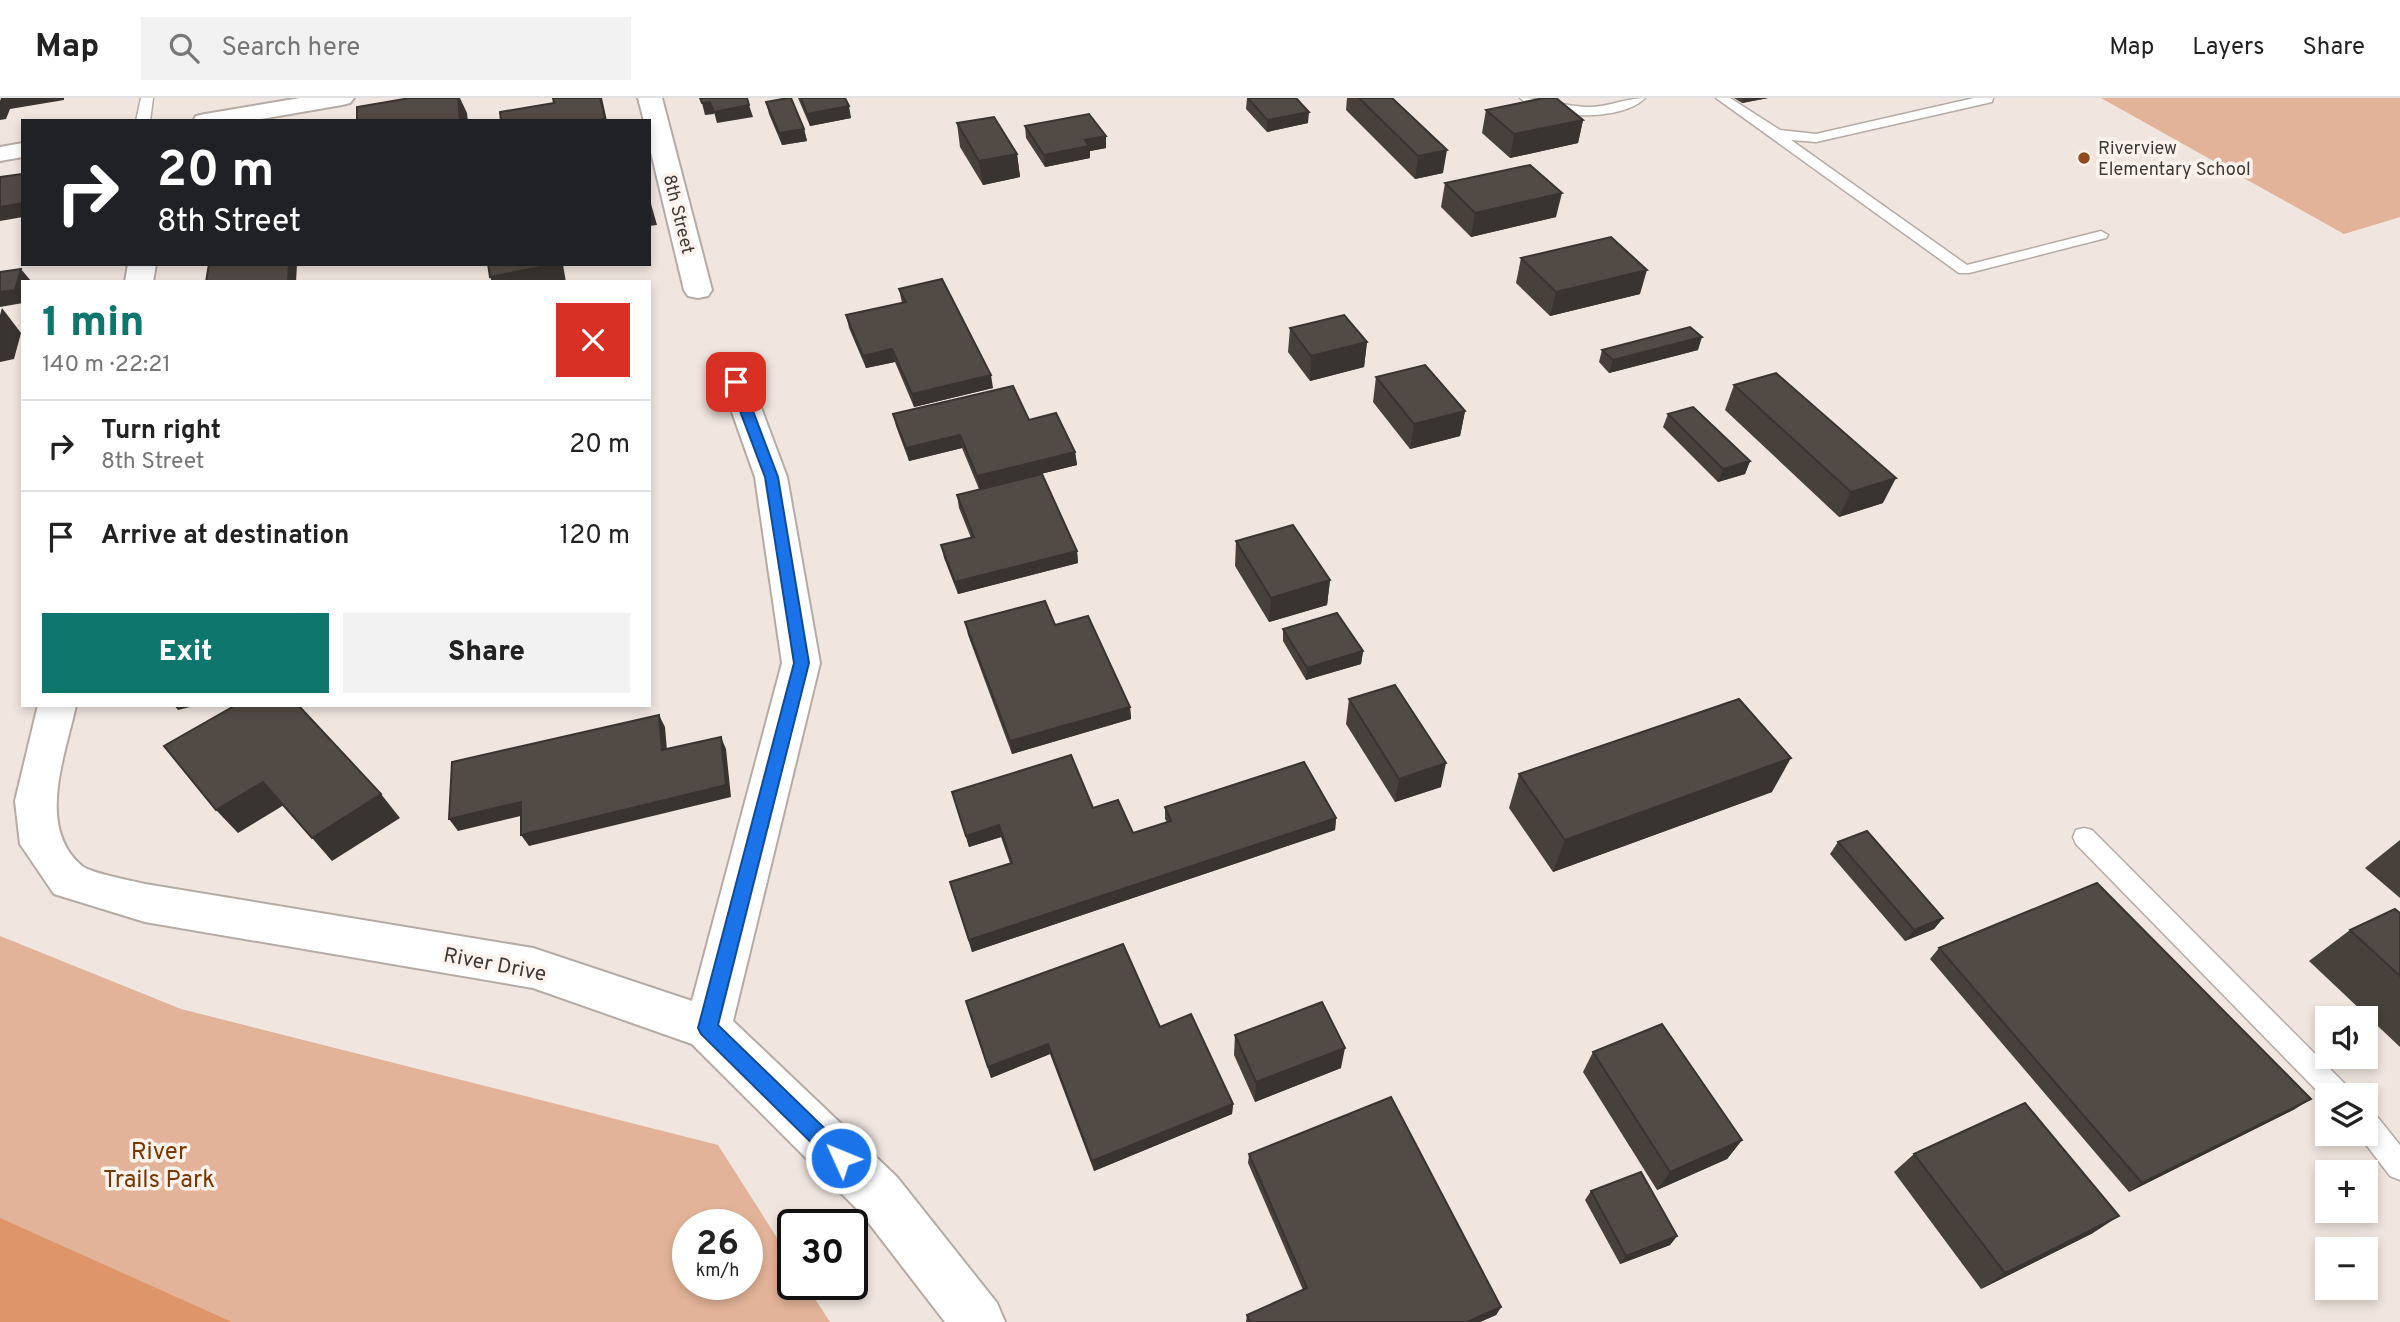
<!DOCTYPE html>
<meta charset="utf-8">
<style>
:root{--surface:#fff;--page:#f2f2f2;--text:#222;--muted:#767676;--line:#e0e0e0;--accent:#0f766e}
body{margin:0;font-family:Overpass,sans-serif;background:var(--page);color:var(--text);height:100vh;display:flex;flex-direction:column;font-size:26px;white-space:nowrap}
*{box-sizing:border-box;margin:0}
p{font-size:23px;color:var(--muted)}
.icon{flex:none;width:38px;height:38px;fill:none;stroke:currentColor;stroke-width:2;stroke-linecap:round;stroke-linejoin:round}
.map{position:relative;flex:1;overflow:hidden}
.details{position:absolute;left:21px;top:182px;width:630px;height:427px;display:flex;flex-direction:column;background:var(--surface);border-radius:0px;box-shadow:0 4px 10px #0003}
.details>*{flex:none}
.hud{position:absolute;left:21px;top:21px;width:630px;height:147px;border-radius:0px;box-shadow:0 4px 10px #0003;background:#202124;color:#fff;overflow:hidden}
.controls{position:absolute;left:2315px;top:908px;display:grid;gap:14px}
.controls a{display:grid;place-items:center;width:63px;height:63px;border-radius:0px;background:var(--surface);box-shadow:0 4px 10px #0003;font-size:35px}
.speed{position:absolute;left:672px;top:1111px;display:flex;gap:14px;font-size:35px;font-weight:700;text-align:center}
.speed>*{display:grid;place-content:center;width:91px;height:91px;border-radius:50%;background:var(--surface);box-shadow:0 4px 10px #0003;line-height:1}
.speed small{font-size:18px;font-weight:400}
.speed .limit{border:4px solid #111;border-radius:10px;background:#fff;color:#111}
.pin{position:absolute;display:grid;place-items:center;width:60px;height:60px;color:#fff;margin:-30px;border-radius:14px;box-shadow:0 4px 10px #0006}
.me{position:absolute;width:77px;margin:-38px;rotate:314deg;stroke-linejoin:round;filter:drop-shadow(0 0 5px #0008)}
.turn{display:flex;align-items:center;gap:24px;height:147px;padding:0 21px;font-size:32px}
.turn .icon{width:91px;height:91px;stroke-width:2.5}
.turn b{display:block;font-size:49px;line-height:60px}
.round{display:grid;place-items:center;flex:none;width:74px;height:74px;border-radius:0px;background:var(--page)}
.overview{display:flex;align-items:center;justify-content:space-between;height:119px;padding:0 21px}
h1{font-size:42px;font-weight:800;line-height:52px;color:var(--accent)}
.cta{display:flex;gap:14px;margin-top:auto;padding:14px 21px}
.cta a{flex:1;height:80px;border-radius:0px;background:var(--accent);color:#fff;font-size:28px;font-weight:800;line-height:80px;text-align:center}
.cta a+a{background:var(--page);color:var(--text)}
ul{padding:0;list-style:none}
li{display:flex;align-items:center;gap:21px;height:91px;padding:0 21px;border-top:2px solid var(--line)}
li div{flex:1}
li b{display:block;font-size:26px}
li em{font-style:normal}
header{display:flex;align-items:center;gap:42px;box-sizing:border-box;height:98px;padding:0 35px;background:var(--surface);border-bottom:2px solid var(--line)}
header strong{font-size:33px}
nav{display:flex;gap:38px;margin-inline-start:auto;font-size:24px}
.search{width:490px;height:63px;background:var(--page);display:flex;align-items:center;gap:18px;box-sizing:border-box;padding:0 24px;border-radius:0px;color:var(--muted);font-size:26px}
.map>svg:first-child{display:block}
.green{fill:#e2b398;fill-rule:evenodd}
.water{fill:#df956a}
.lines{fill:none;stroke-linecap:round;stroke-linejoin:round}
.lane-casing{stroke:#b5aba5;stroke-width:3}
.street-casing{stroke:#b5aba5;stroke-width:4}
.lane{fill:#fff;fill-rule:evenodd}
.street{fill:#fff;fill-rule:evenodd}
.wall{fill:#47403b}
.shaded-wall{fill:#393430}
.building{fill:#524a45;stroke:#393430;stroke-width:2}
.route{fill:#1a73e8;stroke:#114b97;stroke-width:2}
.poi-dot{fill:#8f4b1d;stroke:#fdf2ec;stroke-width:2.5}
.labels{text-anchor:middle;stroke-width:7;stroke-linejoin:round;paint-order:stroke}
.far-poi-label{font-size:18px;fill:#3e3a38;stroke:#fdf2ec;text-anchor:start}
.far-street-label{font-size:18px;fill:#3e3a38;stroke:#fdf2ec}
.street-label{font-size:21px;fill:#3e3a38;stroke:#fdf2ec}
.near-park-label{font-size:24px;fill:#7a3700;stroke:#fdf2ec}
</style>
<header>
<strong>Map</strong>
<div class="search"><svg class="icon" aria-label="search" viewBox="0 0 24 24"><circle cx="10" cy="10" r="6"/><path d="M15 15l6 6"/></svg>Search here</div>
<nav><a>Map</a><a>Layers</a><a>Share</a></nav>
</header>
<div class="map">
<svg width="2400" height="1224" viewBox="0 0 2400 1224">
<rect width="100%" height="100%" fill="#f0e5df"/>
<g class="green">
<path d="M 2101,0 L 2400,0 L 2400,119 L 2344,136 Z"/>
<path d="M 0,838 L 181,911 L 718,1047 L 793,1165 L 793,1186 L 806,1187 L 830,1224 L 0,1224 ZM 688,1127 L 747,1127 L 747,1186 L 688,1186 Z"/>
</g>
<path class="water" d="M 0,1120 L 232,1224 L 0,1224 Z"/>
<g class="lines">
<defs>
<g id="lane">
<path d="M 141,0 L 153,0 L 150,23 L 136,23 Z"/>
<path d="M 1520,0 C 1542,0 1563,8 1586,9 C 1607,10 1625,0 1645,0 C 1622,24 1544,22 1520,0 Z"/>
<path d="M 1716,0 L 1730,0 L 1780,32 L 1816,36 L 1974,0 L 1993,0 L 1992,4 L 1816,44 L 1791,42 L 1967,167 L 2101,133 L 2108,137 L 2106,140 L 1969,175 L 1959,175 Z"/>
<path d="M 2084,730 L 2092,732 L 2348,989 L 2352,998 L 2328,998 L 2328,1004 L 2076,746 L 2073,739 L 2076,732 Z"/>
<path d="M 2366,1012 L 2375,1016 L 2400,1047 L 2400,1082 L 2390,1078 L 2358,1036 L 2366,1036 Z"/>
</g>
<g id="street">
<path d="M 300,0 L 354,0 L 350,5 L 342,7 L 249,23 L 193,23 L 196,18 L 205,16 Z"/>
<path d="M 638,0 L 662,0 L 712,192 L 708,198 L 698,200 L 688,198 L 684,192 L 649,46 L 649,23 L 644,23 Z"/>
<path d="M 23,45 L 23,59 L 0,63 L 0,49 Z"/>
<path d="M 128,166 L 156,166 L 153,184 L 125,184 Z"/>
<path d="M 736,274 L 747,276 L 751,283 L 787,379 L 820,565 L 733,923 L 897,1079 L 997,1205 L 1005,1224 L 945,1224 L 861,1115 L 692,946 L 533,890 L 145,824 L 54,796 L 20,746 L 15,703 L 38,607 L 76,607 C 66,656 35,729 82,768 C 93,776 130,782 145,786 L 533,850 L 692,903 L 782,565 L 755,379 L 721,283 L 725,276 Z"/>
</g>
</defs>
<use href="#lane" class="lane-casing"/>
<use href="#street" class="street-casing"/>
<use href="#lane" class="lane"/>
<use href="#street" class="street"/>
</g>
<g class="wall">
<path d="M 798,0 L 845,0 L 851,20 L 810,28 Z"/>
<path d="M 1247,0 L 1296,0 L 1308,25 L 1267,34 L 1246,11 Z"/>
<path d="M 1347,0 L 1392,0 L 1443,75 L 1415,81 L 1346,12 Z"/>
<path d="M 1734,0 L 1768,0 L 1742,5 Z"/>
<path d="M 766,4 L 804,31 L 807,43 L 782,47 L 769,16 Z"/>
<path d="M 1486,12 L 1583,22 L 1578,45 L 1510,60 L 1482,35 Z"/>
<path d="M 957,25 L 1017,56 L 1020,79 L 983,87 L 960,49 Z"/>
<path d="M 1025,28 L 1106,50 L 1090,53 L 1090,60 L 1045,69 L 1026,40 Z"/>
<path d="M 1445,85 L 1556,119 L 1471,139 L 1441,109 Z"/>
<path d="M 1521,160 L 1640,196 L 1550,218 L 1516,185 Z"/>
<path d="M 899,191 L 993,290 L 914,309 L 895,264 L 866,270 L 849,230 L 846,217 L 902,205 Z"/>
<path d="M 1290,230 L 1367,244 L 1364,269 L 1310,283 L 1288,254 Z"/>
<path d="M 1602,252 L 1698,252 L 1609,275 L 1599,264 Z"/>
<path d="M 1376,279 L 1465,313 L 1460,338 L 1410,351 L 1373,304 Z"/>
<path d="M 1734,287 L 1883,405 L 1839,419 L 1725,312 Z"/>
<path d="M 893,316 L 1029,322 L 1075,354 L 1077,367 L 979,391 L 962,350 L 909,363 L 896,328 Z"/>
<path d="M 1668,316 L 1750,363 L 1745,376 L 1718,384 L 1663,329 Z"/>
<path d="M 957,397 L 1077,453 L 1078,465 L 958,496 L 944,460 L 941,447 L 971,440 L 959,410 Z"/>
<path d="M 1236,443 L 1330,482 L 1327,507 L 1269,524 L 1235,468 Z"/>
<path d="M 965,524 L 1055,527 L 1130,609 L 1131,621 L 1012,656 L 968,537 Z"/>
<path d="M 1283,531 L 1363,553 L 1361,566 L 1306,582 L 1283,543 Z"/>
<path d="M 1349,601 L 1441,689 L 1395,704 L 1346,626 Z"/>
<path d="M 1519,676 L 1772,694 L 1553,774 L 1509,710 Z"/>
<path d="M 952,694 L 1093,710 L 1133,735 L 1167,724 L 1165,721 L 1165,709 L 1336,720 L 1335,732 L 972,854 L 950,784 L 1010,765 L 1001,739 L 969,749 Z"/>
<path d="M 2400,742 L 2400,800 L 2365,770 Z"/>
<path d="M 1838,744 L 1943,820 L 1934,831 L 1905,843 L 1830,756 Z"/>
<path d="M 2400,815 L 2400,949 L 2309,863 L 2350,832 Z"/>
<path d="M 1939,850 L 2295,1011 L 2129,1094 L 1930,861 Z"/>
<path d="M 969,914 L 1160,929 L 1233,1006 L 1232,1016 L 1094,1073 L 1050,956 L 991,980 Z"/>
<path d="M 1235,937 L 1341,970 L 1255,1004 L 1234,957 Z"/>
<path d="M 1593,954 L 1742,1042 L 1727,1061 L 1657,1092 L 1583,974 Z"/>
<path d="M 1249,1056 L 1501,1209 L 1496,1217 L 1480,1224 L 1246,1224 L 1247,1217 L 1303,1192 L 1248,1065 Z"/>
<path d="M 1914,1056 L 2093,1135 L 1981,1191 L 1894,1074 Z"/>
<path d="M 1591,1093 L 1677,1138 L 1670,1147 L 1620,1166 L 1585,1102 Z"/>
</g>
<g class="shaded-wall">
<path d="M 1,0 L 64,0 L 64,2 L 10,11 L 6,21 L 0,22 L 0,3 Z"/>
<path d="M 458,0 L 460,0 L 467,15 L 468,23 L 460,23 Z"/>
<path d="M 600,0 L 602,0 L 607,23 L 594,23 Z"/>
<path d="M 1744,0 L 1768,0 L 1742,5 Z"/>
<path d="M 710,4 L 714,16 L 705,17 L 702,5 Z"/>
<path d="M 749,7 L 753,19 L 717,25 L 714,14 Z"/>
<path d="M 849,8 L 851,20 L 810,28 L 807,16 Z"/>
<path d="M 1309,14 L 1308,25 L 1267,34 L 1267,22 Z"/>
<path d="M 1583,22 L 1578,45 L 1510,60 L 1514,36 Z"/>
<path d="M 804,31 L 807,43 L 782,47 L 779,35 Z"/>
<path d="M 1106,38 L 1106,50 L 1090,53 L 1090,60 L 1045,69 L 1044,57 L 1085,42 Z"/>
<path d="M 1447,52 L 1443,75 L 1415,81 L 1418,58 Z"/>
<path d="M 1017,56 L 1020,79 L 983,87 L 979,63 Z"/>
<path d="M 1562,95 L 1556,119 L 1471,139 L 1475,115 Z"/>
<path d="M 649,99 L 657,127 L 649,128 Z"/>
<path d="M 23,105 L 23,119 L 0,123 L 0,109 Z"/>
<path d="M 289,166 L 297,166 L 296,184 L 288,184 Z"/>
<path d="M 555,166 L 563,167 L 566,184 L 492,184 L 490,179 Z"/>
<path d="M 21,171 L 31,183 L 23,184 L 23,205 L 0,209 L 0,194 Z"/>
<path d="M 1647,172 L 1640,196 L 1550,218 L 1556,194 Z"/>
<path d="M 2,210 L 21,235 L 14,261 L 0,264 L 0,217 Z"/>
<path d="M 1702,239 L 1698,252 L 1609,275 L 1613,262 Z"/>
<path d="M 1367,244 L 1364,269 L 1310,283 L 1311,258 Z"/>
<path d="M 892,251 L 895,264 L 866,270 L 863,258 Z"/>
<path d="M 991,277 L 993,290 L 914,309 L 912,296 Z"/>
<path d="M 1465,313 L 1460,338 L 1410,351 L 1414,326 Z"/>
<path d="M 960,337 L 962,350 L 909,363 L 906,350 Z"/>
<path d="M 1075,354 L 1077,367 L 979,391 L 977,378 Z"/>
<path d="M 1750,363 L 1745,376 L 1718,384 L 1723,371 Z"/>
<path d="M 1896,380 L 1883,405 L 1839,419 L 1851,394 Z"/>
<path d="M 1077,453 L 1078,465 L 958,496 L 955,484 Z"/>
<path d="M 1330,482 L 1327,507 L 1269,524 L 1271,500 Z"/>
<path d="M 1363,553 L 1361,566 L 1306,582 L 1307,570 Z"/>
<path d="M 174,607 L 198,607 L 178,612 Z"/>
<path d="M 1130,609 L 1131,621 L 1012,656 L 1010,643 Z"/>
<path d="M 659,617 L 665,629 L 668,664 L 662,652 Z"/>
<path d="M 721,639 L 726,651 L 731,699 L 529,748 L 521,737 Z"/>
<path d="M 1791,660 L 1772,694 L 1553,774 L 1565,742 Z"/>
<path d="M 1446,665 L 1441,689 L 1395,704 L 1399,681 Z"/>
<path d="M 263,684 L 284,707 L 238,735 L 216,712 Z"/>
<path d="M 381,696 L 400,720 L 332,763 L 312,740 Z"/>
<path d="M 521,704 L 529,716 L 458,733 L 449,721 Z"/>
<path d="M 1336,720 L 1335,732 L 972,854 L 969,842 Z"/>
<path d="M 999,727 L 1001,739 L 969,749 L 966,738 Z"/>
<path d="M 1943,820 L 1934,831 L 1905,843 L 1914,832 Z"/>
<path d="M 1048,946 L 1050,956 L 991,980 L 988,969 Z"/>
<path d="M 1345,950 L 1341,970 L 1255,1004 L 1256,984 Z"/>
<path d="M 2311,1001 L 2295,1011 L 2129,1094 L 2142,1085 Z"/>
<path d="M 1233,1006 L 1232,1016 L 1094,1073 L 1092,1063 Z"/>
<path d="M 1742,1042 L 1727,1061 L 1657,1092 L 1670,1074 Z"/>
<path d="M 2119,1118 L 2093,1135 L 1981,1191 L 2005,1175 Z"/>
<path d="M 1677,1138 L 1670,1147 L 1620,1166 L 1626,1158 Z"/>
<path d="M 1501,1209 L 1496,1217 L 1480,1224 L 1467,1224 Z"/>
</g>
<g class="building">
<path d="M 410,0 L 458,0 L 460,23 L 357,23 L 357,9 Z"/>
<path d="M 553,0 L 600,0 L 605,21 L 594,23 L 501,23 L 500,14 L 554,5 Z"/>
<path d="M 700,0 L 747,0 L 749,7 L 714,14 L 710,4 L 702,5 Z"/>
<path d="M 788,0 L 791,0 L 804,31 L 779,35 L 766,4 Z"/>
<path d="M 801,0 L 845,0 L 849,8 L 807,16 Z"/>
<path d="M 1248,0 L 1296,0 L 1309,14 L 1267,22 Z"/>
<path d="M 1359,0 L 1392,0 L 1447,52 L 1418,58 Z"/>
<path d="M 1544,0 L 1556,0 L 1583,22 L 1514,36 L 1486,12 Z"/>
<path d="M 1089,16 L 1106,38 L 1085,42 L 1089,48 L 1044,57 L 1025,28 Z"/>
<path d="M 994,19 L 1017,56 L 979,63 L 957,25 Z"/>
<path d="M 1530,67 L 1562,95 L 1475,115 L 1445,85 Z"/>
<path d="M 23,76 L 23,105 L 0,109 L 0,79 Z"/>
<path d="M 1611,139 L 1647,172 L 1556,194 L 1521,160 Z"/>
<path d="M 209,166 L 289,166 L 288,184 L 206,184 Z"/>
<path d="M 488,166 L 555,166 L 490,179 Z"/>
<path d="M 21,171 L 15,192 L 0,194 L 0,174 Z"/>
<path d="M 942,181 L 991,277 L 912,296 L 892,251 L 863,258 L 846,217 L 906,204 L 899,191 Z"/>
<path d="M 1344,217 L 1367,244 L 1311,258 L 1290,230 Z"/>
<path d="M 1690,229 L 1702,239 L 1613,262 L 1602,252 Z"/>
<path d="M 1425,267 L 1465,313 L 1414,326 L 1376,279 Z"/>
<path d="M 1776,275 L 1896,380 L 1851,394 L 1734,287 Z"/>
<path d="M 1013,288 L 1029,322 L 1056,315 L 1075,354 L 977,378 L 960,337 L 906,350 L 893,316 Z"/>
<path d="M 1693,309 L 1750,363 L 1723,371 L 1668,316 Z"/>
<path d="M 1042,376 L 1077,453 L 955,484 L 941,447 L 974,439 L 957,397 Z"/>
<path d="M 1293,427 L 1330,482 L 1271,500 L 1236,443 Z"/>
<path d="M 1045,503 L 1055,527 L 1088,518 L 1130,609 L 1010,643 L 965,524 Z"/>
<path d="M 1337,515 L 1363,553 L 1307,570 L 1283,531 Z"/>
<path d="M 1395,587 L 1446,665 L 1399,681 L 1349,601 Z"/>
<path d="M 1739,601 L 1791,660 L 1565,742 L 1519,676 Z"/>
<path d="M 236,607 L 298,607 L 381,696 L 312,740 L 263,684 L 216,712 L 164,648 Z"/>
<path d="M 659,617 L 662,652 L 721,639 L 726,687 L 521,737 L 521,704 L 449,721 L 452,664 Z"/>
<path d="M 1071,657 L 1093,710 L 1118,702 L 1133,735 L 1171,723 L 1165,709 L 1304,664 L 1336,720 L 969,842 L 950,784 L 1012,765 L 999,727 L 966,738 L 952,694 Z"/>
<path d="M 1867,733 L 1943,820 L 1914,832 L 1838,744 Z"/>
<path d="M 2097,785 L 2311,1001 L 2142,1085 L 1939,850 Z"/>
<path d="M 2395,811 L 2400,815 L 2400,878 L 2350,832 Z"/>
<path d="M 1123,846 L 1160,929 L 1191,916 L 1233,1006 L 1092,1063 L 1048,946 L 988,969 L 966,903 Z"/>
<path d="M 1322,904 L 1345,950 L 1256,984 L 1235,937 Z"/>
<path d="M 1662,926 L 1742,1042 L 1670,1074 L 1593,954 Z"/>
<path d="M 1391,999 L 1501,1209 L 1467,1224 L 1250,1224 L 1247,1217 L 1307,1190 L 1249,1056 Z"/>
<path d="M 2025,1005 L 2119,1118 L 2005,1175 L 1914,1056 Z"/>
<path d="M 1641,1074 L 1677,1138 L 1626,1158 L 1591,1093 Z"/>
</g>
<path class="route" d="M 736,280 L 742,284 L 778,379 L 809,565 L 718,927 L 848,1053 L 851,1060 L 848,1067 L 841,1070 L 834,1067 L 701,936 L 698,930 L 794,565 L 765,379 L 729,284 Z"/>
<circle class="poi-dot" cx="2084" cy="60" r="7"/>
<g class="labels">
<g class="far-poi-label">
<text x="2098" y="56">Riverview<tspan x="2098" dy="21">Elementary School</tspan></text>
</g>
<g class="far-street-label">
<text transform="translate(679 116) rotate(76)" y="6">8th Street</text>
</g>
<g class="street-label">
<text transform="translate(495 866) rotate(11)" y="7">River Drive</text>
</g>
<g class="near-park-label">
<text x="159" y="1061">River<tspan x="159" dy="28">Trails Park</tspan></text>
</g>
</g>
</svg>
<div class="controls">
<a><svg class="icon" aria-label="sound" viewBox="0 0 24 24"><path d="M4 9h4l5-4v14l-5-4H4zM17 9q2 3 0 6"/></svg></a>
<a><svg class="icon" aria-label="layers" viewBox="0 0 24 24"><path d="M12 4l9 5-9 5-9-5zM3 14l9 5 9-5"/></svg></a>
<a>+</a>
<a>−</a>
</div>
<div class="speed"><div>26<small>km/h</small></div><div class="limit">30</div></div>
<div class="pin" style="left:736px;top:284px;background:#d93025"><svg class="icon" aria-label="arrive" viewBox="0 0 24 24"><path d="M6 21V4h12l-3 4 3 4H6"/></svg></div>
<svg class="me" style="left:841px;top:1060px" viewBox="-20 -20 40 40"><circle r="17" fill="#1a73e8" stroke="#fff" stroke-width="3"/><path d="M0-11L8 9 0 5-8 9z" fill="#fff"/></svg>
<div class="hud">
<div class="turn"><svg class="icon" aria-label="right" viewBox="0 0 24 24"><path d="M7 20v-9h11M14 6l5 5-5 5"/></svg><div><b>20 m</b>8th Street</div></div>
</div>
<section class="details">
<div class="overview"><div><h1>1 min</h1><p>140 m · 22:21</p></div><a class="round" style="background:#d93025;color:#fff"><svg class="icon" aria-label="close" viewBox="0 0 24 24"><path d="M6 6l12 12M18 6L6 18"/></svg></a></div>
<ul>
<li><svg class="icon" aria-label="right" viewBox="0 0 24 24"><path d="M7 20v-9h11M14 6l5 5-5 5"/></svg><div><b>Turn right</b><p>8th Street</p></div><em>20 m</em></li>
<li><svg class="icon" aria-label="arrive" viewBox="0 0 24 24"><path d="M6 21V4h12l-3 4 3 4H6"/></svg><div><b>Arrive at destination</b></div><em>120 m</em></li>
</ul>
<div class="cta"><a>Exit</a><a>Share</a></div>
</section>
</div>
